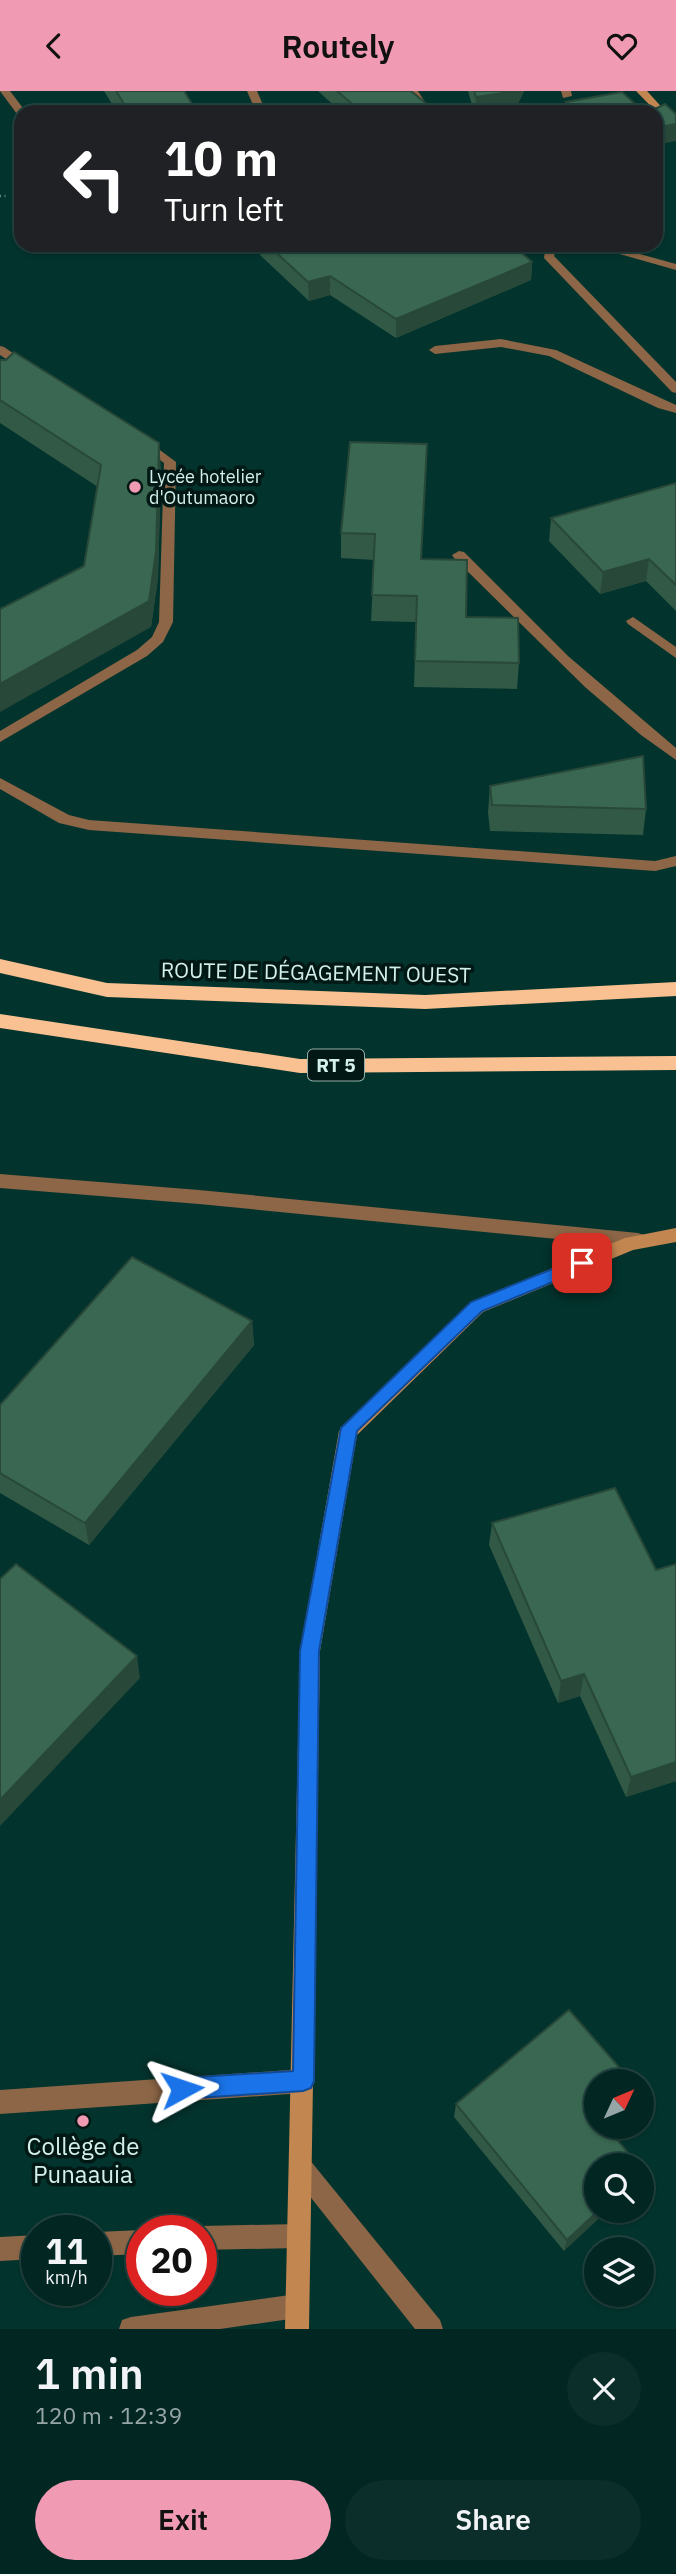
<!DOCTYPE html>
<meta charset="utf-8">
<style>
:root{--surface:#022622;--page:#0c2e2a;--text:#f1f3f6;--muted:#96a5a5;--line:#234340;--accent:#f19ab3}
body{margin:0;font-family:"IBM Plex Sans",sans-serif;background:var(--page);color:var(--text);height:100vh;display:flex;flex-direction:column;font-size:26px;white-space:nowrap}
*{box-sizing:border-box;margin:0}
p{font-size:23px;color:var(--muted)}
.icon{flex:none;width:38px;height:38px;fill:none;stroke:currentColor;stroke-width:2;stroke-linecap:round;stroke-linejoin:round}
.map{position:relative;height:2238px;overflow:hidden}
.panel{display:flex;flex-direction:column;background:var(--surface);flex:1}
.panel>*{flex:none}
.top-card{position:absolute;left:14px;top:14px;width:649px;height:147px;border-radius:21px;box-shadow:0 2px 5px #0004,0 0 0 2px var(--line);background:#202124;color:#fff;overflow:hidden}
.needle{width:46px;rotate:46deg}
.buttons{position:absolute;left:584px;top:1978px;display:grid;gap:14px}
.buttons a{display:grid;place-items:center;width:70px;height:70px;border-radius:50%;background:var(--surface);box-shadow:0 2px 5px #0004,0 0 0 2px var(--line);font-size:35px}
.speed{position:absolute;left:21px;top:2124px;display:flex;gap:14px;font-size:35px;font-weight:700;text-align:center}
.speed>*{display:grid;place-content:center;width:91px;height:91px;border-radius:50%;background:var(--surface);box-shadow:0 2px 5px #0004,0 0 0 2px var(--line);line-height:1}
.speed small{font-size:18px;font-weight:400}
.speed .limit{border:10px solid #d22;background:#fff;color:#111}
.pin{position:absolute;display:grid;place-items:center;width:60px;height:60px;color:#fff;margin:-30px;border-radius:14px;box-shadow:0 4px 10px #0006}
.me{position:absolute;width:77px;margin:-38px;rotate:85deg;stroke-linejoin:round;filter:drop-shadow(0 0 5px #0008)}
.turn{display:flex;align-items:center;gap:24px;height:147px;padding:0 35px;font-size:32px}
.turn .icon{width:91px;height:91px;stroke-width:2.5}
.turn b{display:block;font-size:49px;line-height:60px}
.round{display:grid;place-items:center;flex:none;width:74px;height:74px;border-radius:37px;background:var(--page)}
.overview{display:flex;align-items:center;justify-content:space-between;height:119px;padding:0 35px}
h1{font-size:42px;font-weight:600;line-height:52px}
.primary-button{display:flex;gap:14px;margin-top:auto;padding:14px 35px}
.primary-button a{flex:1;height:80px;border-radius:42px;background:var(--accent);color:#111;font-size:28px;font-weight:600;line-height:80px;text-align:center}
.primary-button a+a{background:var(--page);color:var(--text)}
header{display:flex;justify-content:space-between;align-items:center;height:91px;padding:0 35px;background:var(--accent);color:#111;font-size:32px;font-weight:600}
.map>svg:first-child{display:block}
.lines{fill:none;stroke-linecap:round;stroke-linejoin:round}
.path{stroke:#608781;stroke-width:2.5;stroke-dasharray:1 3.5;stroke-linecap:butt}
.lane{fill:#8c6646;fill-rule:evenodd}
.street{fill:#8c6646;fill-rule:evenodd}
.secondary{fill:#c28651;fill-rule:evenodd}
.highway{fill:#f9c191;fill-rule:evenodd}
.wall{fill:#315946}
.shaded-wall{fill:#284839}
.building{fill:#396751;stroke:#284839;stroke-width:2}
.route{fill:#1a73e8;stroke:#114b97;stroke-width:2}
.poi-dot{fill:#f19ab3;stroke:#021815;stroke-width:2.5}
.labels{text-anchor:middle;stroke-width:7;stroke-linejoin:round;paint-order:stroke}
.far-poi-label{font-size:18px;fill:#d3f0ea;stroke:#021815;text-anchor:start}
.shield{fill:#021815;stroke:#94afaa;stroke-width:2}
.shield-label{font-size:19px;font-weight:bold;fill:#d3f0ea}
.street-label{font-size:21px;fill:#d3f0ea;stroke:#021815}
.near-poi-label{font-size:24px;fill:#d3f0ea;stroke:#021815}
</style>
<header><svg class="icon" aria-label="back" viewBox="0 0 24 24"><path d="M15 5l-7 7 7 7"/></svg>Routely<svg class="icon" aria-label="heart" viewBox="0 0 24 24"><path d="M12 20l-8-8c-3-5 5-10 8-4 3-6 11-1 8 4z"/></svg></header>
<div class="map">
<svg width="676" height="2238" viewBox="0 0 676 2238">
<rect width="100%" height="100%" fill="#03332d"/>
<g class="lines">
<path class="path" d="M 0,105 L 8,105"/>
<g class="lane">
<path d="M 0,0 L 10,0 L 26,21 L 17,23 Z"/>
<path d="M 561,0 L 571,0 L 572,5 L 563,7 Z"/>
<path d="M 546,154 L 558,154 L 554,165 L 676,291 L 676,302 L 672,301 L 544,167 Z"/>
<path d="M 588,154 L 607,154 L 676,173 L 676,179 Z"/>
<path d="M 501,248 L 556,259 L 676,314 L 676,322 L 658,317 L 549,265 L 501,256 L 435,263 L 429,259 L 435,255 Z"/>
<path d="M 0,255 L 4,256 L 35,277 L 25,280 L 0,264 Z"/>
<path d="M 141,345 L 176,371 L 173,531 L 163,551 L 147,565 L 0,651 L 0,640 L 137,559 L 152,546 L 159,531 L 164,372 L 137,352 L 135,349 Z"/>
<path d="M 459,460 L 464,461 L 568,565 L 676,657 L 676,669 L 641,644 L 585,596 L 454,467 L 452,464 Z"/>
<path d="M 0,687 L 69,724 L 89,729 L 655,770 L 676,765 L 676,775 L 655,780 L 89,739 L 59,732 L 0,698 Z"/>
<path d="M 0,1083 L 199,1099 L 638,1142 L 644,1144 L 647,1149 L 644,1154 L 638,1156 L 199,1113 L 0,1097 Z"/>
<path d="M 303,1978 L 311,1982 L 315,1990 L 311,1998 L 303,2002 L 0,2023 L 0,1999 Z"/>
<path d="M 301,2064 L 309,2068 L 440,2229 L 443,2238 L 415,2238 L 293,2084 L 289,2076 L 293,2068 Z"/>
<path d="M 298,2133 L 307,2136 L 310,2145 L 307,2154 L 298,2157 L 201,2159 L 201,2140 L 192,2140 L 201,2135 Z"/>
<path d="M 142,2139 L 145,2140 L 142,2140 L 142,2163 L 96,2165 L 96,2141 Z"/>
<path d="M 37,2144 L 37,2168 L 0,2170 L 0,2146 Z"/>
<path d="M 297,2203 L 306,2206 L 309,2215 L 306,2224 L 297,2227 L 220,2238 L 119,2238 L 122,2229 L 131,2226 Z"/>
</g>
<g class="street">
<path d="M 247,0 L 257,0 L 266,21 L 256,21 Z"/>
<path d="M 408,0 L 418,0 L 431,21 L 421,21 Z"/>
<path d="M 633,526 L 676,556 L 676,567 L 628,533 L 626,530 Z"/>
</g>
<g class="secondary">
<path d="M 636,0 L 647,0 L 676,32 L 676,41 Z"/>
<path d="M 676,1137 L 676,1151 L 633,1159 L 483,1221 L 357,1344 L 320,1560 L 309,2238 L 285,2238 L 300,1560 L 339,1340 L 471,1211 L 625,1147 Z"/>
</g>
<g class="highway">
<path d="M 0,868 L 107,892 L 425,904 L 676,891 L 676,905 L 425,918 L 107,906 L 0,882 Z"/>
<path d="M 0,923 L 300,968 L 676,965 L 676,979 L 300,982 L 0,937 Z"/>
</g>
</g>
<g class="wall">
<path d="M 104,0 L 184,0 L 197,21 L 117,21 Z"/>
<path d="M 318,0 L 411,0 L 428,14 L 428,21 L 336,21 L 340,20 Z"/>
<path d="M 468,0 L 524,0 L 515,19 L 502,21 L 474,21 Z"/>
<path d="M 566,11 L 644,21 L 565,21 Z"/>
<path d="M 259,154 L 513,154 L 532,171 L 531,189 L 396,247 L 330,204 L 309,210 L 260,164 Z"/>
<path d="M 0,269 L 161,378 L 158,487 L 151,536 L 84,475 L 98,396 L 0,332 Z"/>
<path d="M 350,351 L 422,468 L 466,526 L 519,572 L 517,598 L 414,596 L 416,531 L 371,530 L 374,469 L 341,467 L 341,442 Z"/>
<path d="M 676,392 L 676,520 L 646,490 L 600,503 L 549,450 L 551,427 Z"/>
<path d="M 490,695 L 646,718 L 643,744 L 490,740 L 488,721 Z"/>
<path d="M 252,1230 L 254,1254 L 89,1454 L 0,1402 L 0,1314 Z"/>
<path d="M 492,1432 L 676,1690 L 626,1706 L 580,1605 L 558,1612 L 489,1454 Z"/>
<path d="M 597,1990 L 597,2035 L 638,2074 L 564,2160 L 454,2026 L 456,2013 Z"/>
</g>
<g class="shaded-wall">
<path d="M 516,0 L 524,0 L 515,19 L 502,21 L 475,21 L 476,6 Z"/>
<path d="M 428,14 L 428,21 L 388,21 L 388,20 Z"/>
<path d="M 676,33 L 676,50 L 656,54 L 656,37 Z"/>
<path d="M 532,171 L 531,189 L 396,247 L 396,228 Z"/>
<path d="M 330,185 L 330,204 L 309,210 L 308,191 Z"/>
<path d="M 159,352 L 161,378 L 158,487 L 151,536 L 0,621 L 0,593 L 156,461 Z"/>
<path d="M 649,468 L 646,490 L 600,503 L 603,481 Z"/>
<path d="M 252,1230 L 254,1254 L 89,1454 L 85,1432 Z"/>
<path d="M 137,1565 L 140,1587 L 0,1735 L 0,1709 Z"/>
<path d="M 584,1583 L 580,1605 L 558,1612 L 561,1590 Z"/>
<path d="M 676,1671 L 676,1690 L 626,1706 L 631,1686 Z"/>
<path d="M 599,2119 L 608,2119 L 564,2160 L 567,2149 Z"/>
</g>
<g class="building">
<path d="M 116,0 L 184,0 L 197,21 L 129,21 Z"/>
<path d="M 337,0 L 411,0 L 428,14 L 388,20 L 389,21 L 336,21 L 357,17 Z"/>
<path d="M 474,0 L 516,0 L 476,6 Z"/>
<path d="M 622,1 L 644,21 L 576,21 L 566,11 Z"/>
<path d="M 665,13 L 676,23 L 676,33 L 656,37 L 656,21 L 649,21 Z"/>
<path d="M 268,154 L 513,154 L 532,171 L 396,228 L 330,185 L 308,191 Z"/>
<path d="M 14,261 L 159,352 L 156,461 L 149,510 L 0,593 L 0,518 L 84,475 L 101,374 L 0,309 L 0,269 L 6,269 Z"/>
<path d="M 350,351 L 427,353 L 421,468 L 467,469 L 466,526 L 518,527 L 519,572 L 415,570 L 417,505 L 372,504 L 375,443 L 341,442 Z"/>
<path d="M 676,392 L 676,494 L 649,468 L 603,481 L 551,427 Z"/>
<path d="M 643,665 L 646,718 L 492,714 L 490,695 Z"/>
<path d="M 132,1166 L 252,1230 L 85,1432 L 0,1382 L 0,1314 Z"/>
<path d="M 615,1397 L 656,1479 L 676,1473 L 676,1671 L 631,1686 L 584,1583 L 561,1590 L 492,1432 Z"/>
<path d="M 16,1473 L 137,1565 L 0,1709 L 0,1488 Z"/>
<path d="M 569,1919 L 631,1990 L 597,1990 L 597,2021 L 596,2022 L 597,2024 L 597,2035 L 606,2035 L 638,2074 L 597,2074 L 597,2119 L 599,2119 L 567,2149 L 456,2013 Z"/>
</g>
<path class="route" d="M 582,1166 L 587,1168 L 587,1177 L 482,1220 L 357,1340 L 319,1560 L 314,1990 L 311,1997 L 303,2000 L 182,2008 L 175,2005 L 171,1998 L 175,1990 L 182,1987 L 293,1980 L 300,1560 L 341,1337 L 471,1211 Z"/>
<g class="poi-dot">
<circle cx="135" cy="396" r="7"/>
<circle cx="83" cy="2030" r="7"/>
</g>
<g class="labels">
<g class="far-poi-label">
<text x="149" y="392">Lycée hotelier<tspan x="149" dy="21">d'Outumaoro</tspan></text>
</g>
<rect class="shield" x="308" y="958.5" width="56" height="31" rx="5"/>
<g class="shield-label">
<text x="336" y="981">RT 5</text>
</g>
<g class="street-label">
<text transform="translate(316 882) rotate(1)" y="7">ROUTE DE DÉGAGEMENT OUEST</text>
</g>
<g class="near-poi-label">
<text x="83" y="2064">Collège de<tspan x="83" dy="28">Punaauia</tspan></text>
</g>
</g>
</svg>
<div class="buttons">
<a><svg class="needle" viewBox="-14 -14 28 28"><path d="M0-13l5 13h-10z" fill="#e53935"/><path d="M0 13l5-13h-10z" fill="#96a5a5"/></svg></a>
<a><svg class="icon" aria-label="search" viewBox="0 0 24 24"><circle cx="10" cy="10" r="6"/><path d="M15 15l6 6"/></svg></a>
<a><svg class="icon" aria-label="layers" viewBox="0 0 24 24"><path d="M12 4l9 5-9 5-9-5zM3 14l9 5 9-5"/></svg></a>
</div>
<div class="speed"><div>11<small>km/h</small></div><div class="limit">20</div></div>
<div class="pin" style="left:582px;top:1172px;background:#d93025"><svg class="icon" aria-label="arrive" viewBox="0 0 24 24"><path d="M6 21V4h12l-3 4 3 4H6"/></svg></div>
<svg class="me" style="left:182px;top:1998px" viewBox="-20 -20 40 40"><path d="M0-17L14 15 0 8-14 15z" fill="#1a73e8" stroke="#fff" stroke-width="4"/></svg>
<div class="top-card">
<div class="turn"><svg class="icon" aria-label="left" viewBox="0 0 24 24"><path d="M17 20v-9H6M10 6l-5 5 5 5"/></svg><div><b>10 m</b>Turn left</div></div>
</div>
</div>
<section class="panel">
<div class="overview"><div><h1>1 min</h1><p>120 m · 12:39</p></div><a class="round"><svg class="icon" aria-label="close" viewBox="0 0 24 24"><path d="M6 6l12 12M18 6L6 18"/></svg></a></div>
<div class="primary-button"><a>Exit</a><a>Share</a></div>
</section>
